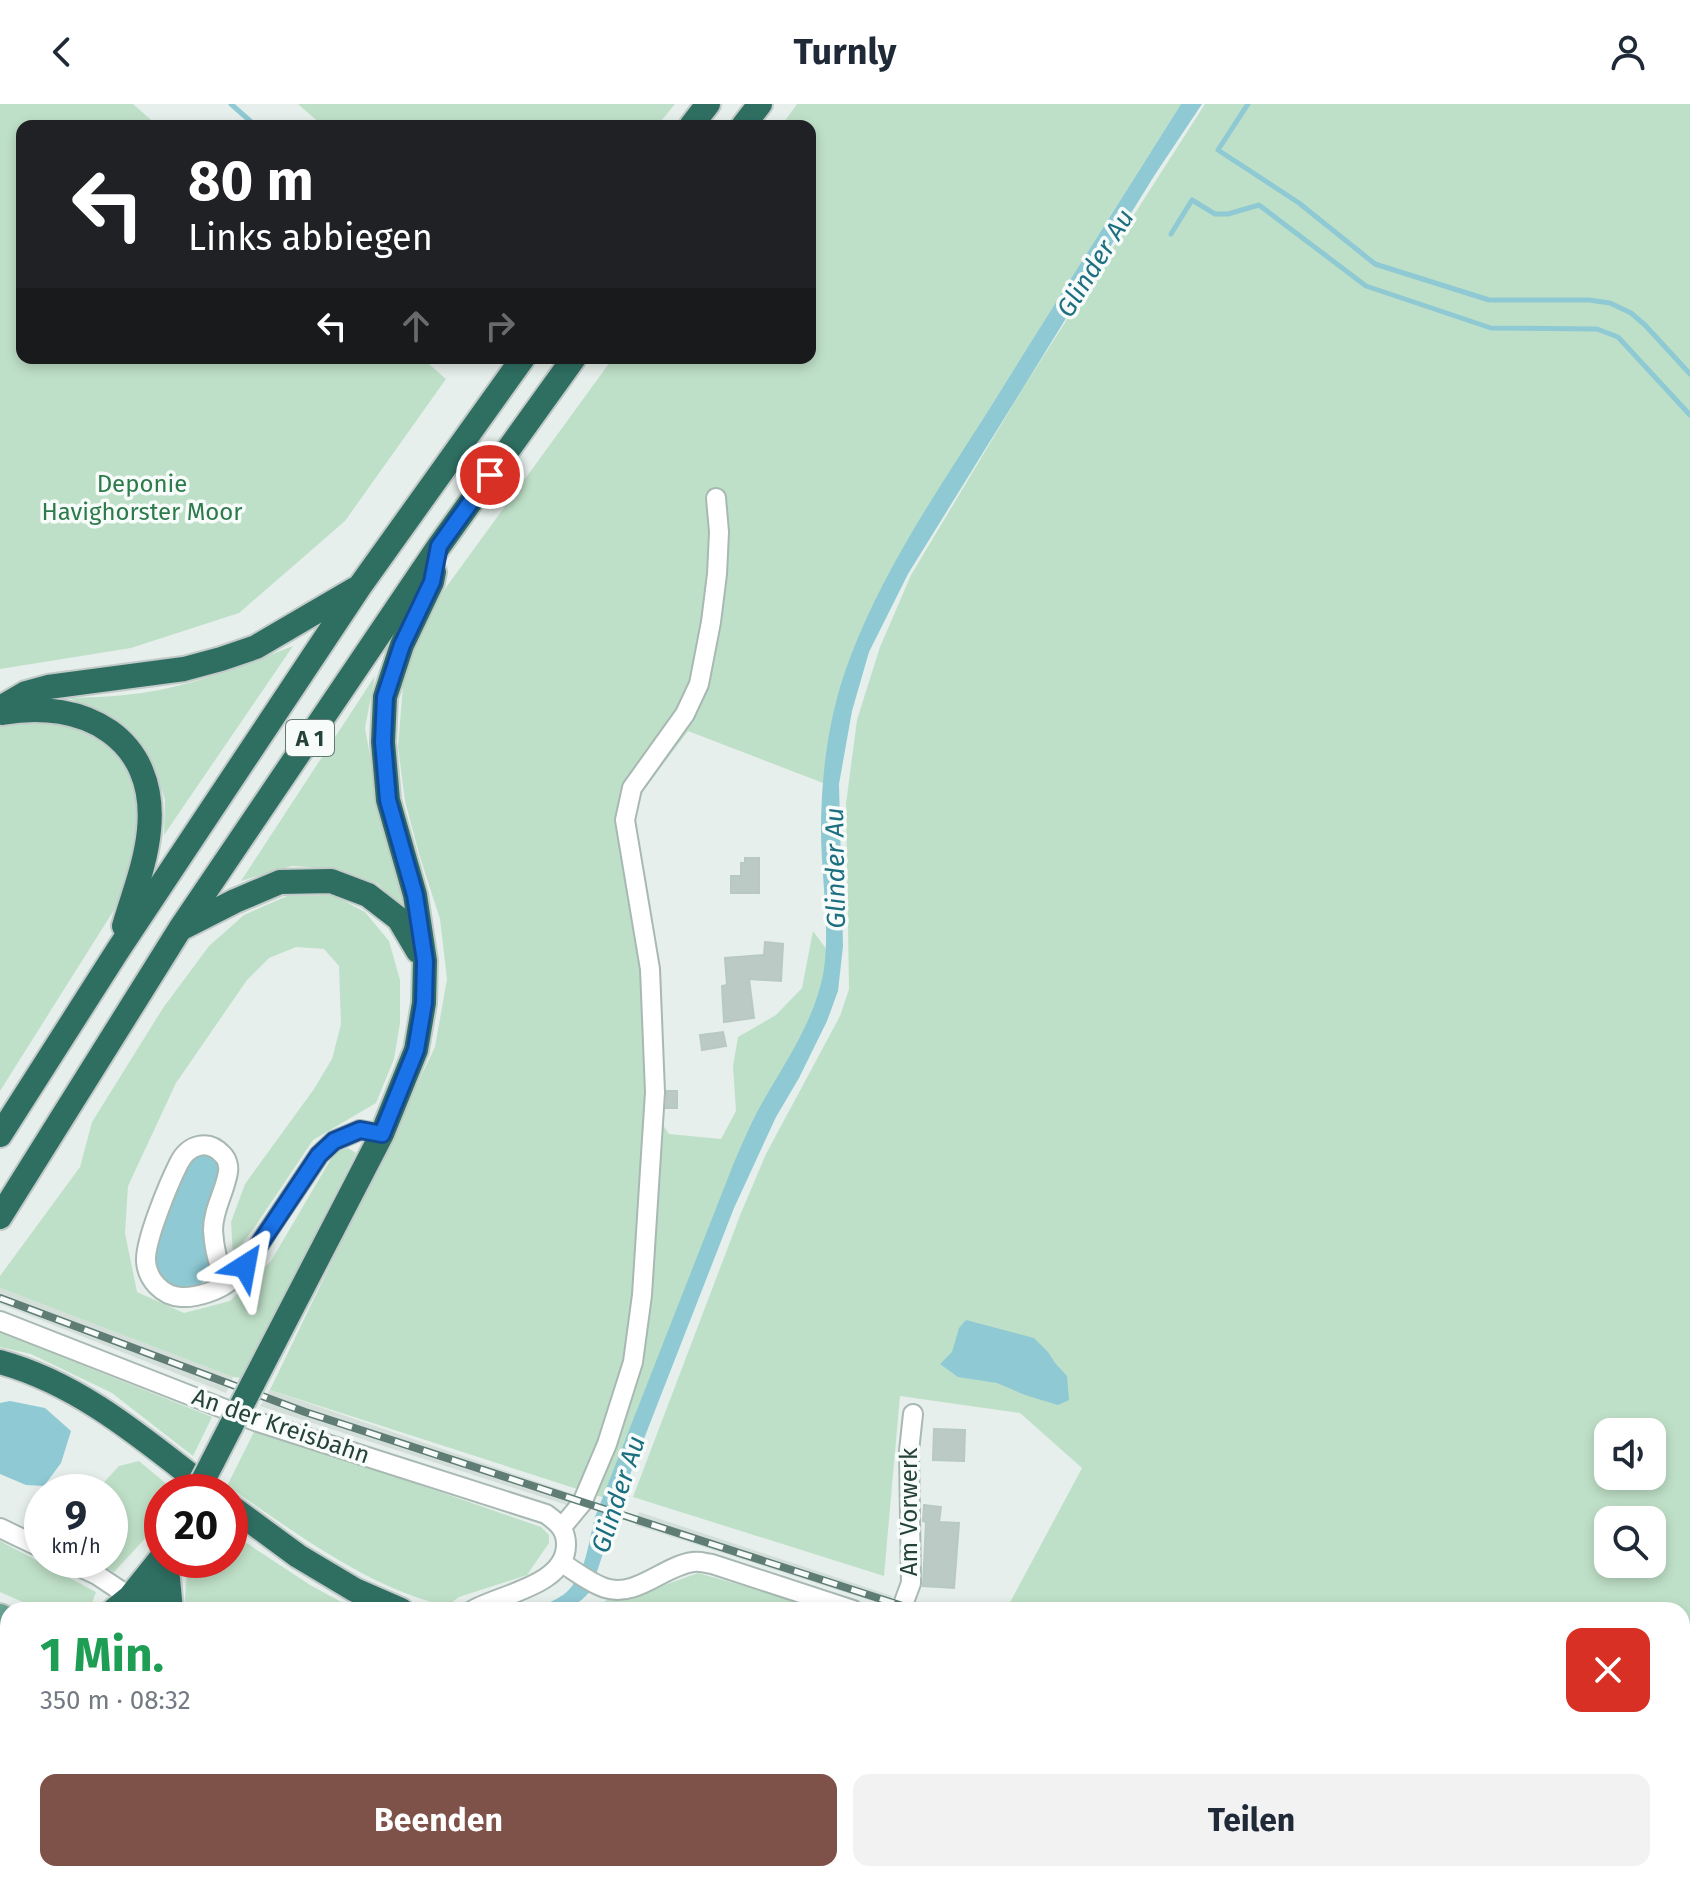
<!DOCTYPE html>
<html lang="de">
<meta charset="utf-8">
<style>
:root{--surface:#fff;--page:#f2f2f3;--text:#1f2937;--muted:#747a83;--accent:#7f5249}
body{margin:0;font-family:"Fira Sans",sans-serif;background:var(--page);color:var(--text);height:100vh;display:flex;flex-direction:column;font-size:30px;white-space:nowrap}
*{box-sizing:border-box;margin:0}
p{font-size:26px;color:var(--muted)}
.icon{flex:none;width:44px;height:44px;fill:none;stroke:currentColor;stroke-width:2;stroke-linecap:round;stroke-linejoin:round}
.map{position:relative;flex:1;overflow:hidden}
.panel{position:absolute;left:0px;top:1498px;width:1690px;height:280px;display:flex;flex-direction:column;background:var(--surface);border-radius:24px 24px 0 0;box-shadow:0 4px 12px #0003}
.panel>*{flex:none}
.banner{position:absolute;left:16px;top:16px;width:800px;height:244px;border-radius:16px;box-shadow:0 4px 12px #0003;background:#202124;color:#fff;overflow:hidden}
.buttons{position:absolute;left:1594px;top:1314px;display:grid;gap:16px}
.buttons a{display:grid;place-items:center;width:72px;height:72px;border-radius:16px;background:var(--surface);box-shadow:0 4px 12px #0003;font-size:40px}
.speed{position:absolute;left:24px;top:1370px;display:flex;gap:16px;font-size:40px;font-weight:700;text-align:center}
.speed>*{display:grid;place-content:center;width:104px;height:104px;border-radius:50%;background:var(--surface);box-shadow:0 4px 12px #0003;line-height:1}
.speed small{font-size:20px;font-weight:400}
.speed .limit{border:12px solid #d22;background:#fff;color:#111}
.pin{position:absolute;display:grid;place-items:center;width:68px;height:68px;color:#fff;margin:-34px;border:4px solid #fff;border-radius:50%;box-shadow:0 2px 8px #0007}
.me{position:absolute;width:88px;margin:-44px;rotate:34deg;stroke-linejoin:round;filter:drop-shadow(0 0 6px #0008)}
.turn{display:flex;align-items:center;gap:28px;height:168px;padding:0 40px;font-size:36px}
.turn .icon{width:104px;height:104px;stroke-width:2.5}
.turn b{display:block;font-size:56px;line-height:68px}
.lanes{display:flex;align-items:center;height:76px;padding:0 40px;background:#0003;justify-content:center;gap:40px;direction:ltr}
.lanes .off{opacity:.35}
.round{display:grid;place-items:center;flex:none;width:84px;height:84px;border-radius:16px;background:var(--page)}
.head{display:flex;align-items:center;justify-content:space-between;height:136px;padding:0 40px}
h1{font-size:48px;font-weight:700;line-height:60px;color:#1e9e55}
.cta{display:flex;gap:16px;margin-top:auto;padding:16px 40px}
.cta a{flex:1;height:92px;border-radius:16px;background:var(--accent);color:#fff;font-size:32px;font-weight:700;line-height:92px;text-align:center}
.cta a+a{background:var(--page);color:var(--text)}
header{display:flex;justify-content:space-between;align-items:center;height:104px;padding:0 40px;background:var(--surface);font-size:36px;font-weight:700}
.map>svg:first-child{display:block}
.built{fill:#d4dfda}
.green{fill:#bfe0c8;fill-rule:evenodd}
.water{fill:#8ec9d4}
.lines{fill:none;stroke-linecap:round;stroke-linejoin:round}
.stream{stroke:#8ec9d4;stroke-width:5}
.building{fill:#bbcac4;stroke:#b8c9c2;stroke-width:2}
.minor-casing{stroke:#a8b8b2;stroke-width:22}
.major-casing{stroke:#c2cac8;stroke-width:28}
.highway-casing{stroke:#c2cac8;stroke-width:28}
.minor{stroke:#fff;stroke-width:18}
.major{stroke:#6aa596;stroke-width:24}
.highway{stroke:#2f6f62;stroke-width:24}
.rail-casing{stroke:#5f7d75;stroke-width:8}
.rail{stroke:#f7fbf9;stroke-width:5;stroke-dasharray:15;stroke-linecap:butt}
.highway-bridge-casing{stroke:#c2cac8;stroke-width:28;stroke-linecap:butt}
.highway-bridge{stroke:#2f6f62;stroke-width:24}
.route-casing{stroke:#114b97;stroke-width:20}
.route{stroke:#1a73e8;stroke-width:14}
.labels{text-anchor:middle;stroke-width:7;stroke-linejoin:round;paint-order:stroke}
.shield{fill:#f7fbf9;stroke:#637a73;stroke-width:2}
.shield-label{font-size:22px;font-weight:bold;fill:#24423a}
.park-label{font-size:24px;fill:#2d7a4b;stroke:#f7fbf9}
.street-label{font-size:24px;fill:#24423a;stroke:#f7fbf9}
.water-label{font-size:26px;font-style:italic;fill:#1c6f80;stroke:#f7fbf9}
</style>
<header><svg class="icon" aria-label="back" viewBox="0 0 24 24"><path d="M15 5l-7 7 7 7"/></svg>Turnly<svg class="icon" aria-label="person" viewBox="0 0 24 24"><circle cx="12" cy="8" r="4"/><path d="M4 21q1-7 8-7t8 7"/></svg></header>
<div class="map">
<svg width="1690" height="1778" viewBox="0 0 1690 1778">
<rect width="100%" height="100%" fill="#e6efeb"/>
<g class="built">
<path d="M 0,1184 L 233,1273 L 226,1289 L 0,1200 Z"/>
<path d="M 270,1286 L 576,1391 L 570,1402 L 260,1302 Z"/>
<path d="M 639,1408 L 892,1492 L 888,1502 L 635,1421 Z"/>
<path d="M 1117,1770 L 1141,1770 L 1158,1778 L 1090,1778 Z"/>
<path d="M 1466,1770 L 1509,1770 L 1523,1778 L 1479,1778 Z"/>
</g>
<g class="green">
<path d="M 0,0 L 133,0 L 158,22 L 22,22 L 22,254 L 422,254 L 446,275 L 345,417 L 239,509 L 131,544 L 0,565 Z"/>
<path d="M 298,0 L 675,0 L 657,22 L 323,22 Z"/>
<path d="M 797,0 L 1181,0 L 937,388 L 836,599 L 823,679 L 688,627 L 643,687 L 633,718 L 646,927 L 645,995 L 669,1030 L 721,1035 L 736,1007 L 733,962 L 738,933 L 776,911 L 802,884 L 813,827 L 827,846 L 824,893 L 771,991 L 605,1394 L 270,1286 L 435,943 L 447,875 L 440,815 L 419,750 L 405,697 L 398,643 L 404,569 L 439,493 L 613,254 L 810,254 L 810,22 L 781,22 Z"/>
<path d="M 1205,0 L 1690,0 L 1690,1778 L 1523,1778 L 1509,1770 L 1682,1770 L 1682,1506 L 1006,1506 L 1082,1364 L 1020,1309 L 900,1292 L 884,1472 L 633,1393 L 741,1109 L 766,1050 L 840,912 L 849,885 L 846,700 L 857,616 L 880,543 L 911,471 L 1023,284 ZM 1608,1328 L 1652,1328 L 1652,1372 L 1608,1372 ZM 1608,1416 L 1652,1416 L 1652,1460 L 1608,1460 Z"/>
<path d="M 293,542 L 164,731 L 165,696 L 156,667 L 136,633 L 110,613 L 69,594 C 88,593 107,593 125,591 C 183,586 239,563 293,542 Z"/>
<path d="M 375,572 L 365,624 L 381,713 L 409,810 L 378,780 L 338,765 L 292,762 L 241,777 Z"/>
<path d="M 26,617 L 69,618 L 109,638 L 129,665 L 139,700 L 139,733 L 124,783 L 114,806 L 0,987 L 0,623 Z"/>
<path d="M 333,791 L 365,808 L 389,837 L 400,876 L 400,919 L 394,955 L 376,999 L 313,1036 L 254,1124 L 233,1151 L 231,1118 L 245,1080 L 314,985 L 332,955 L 341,920 L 339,862 L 324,845 L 296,843 L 269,854 L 247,876 L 176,979 L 128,1082 L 125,1129 L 137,1188 L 184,1209 L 230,1197 L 271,1157 L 335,1048 L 348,1044 L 356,1049 L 242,1274 L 233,1273 L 0,1184 L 0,1172 L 80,1063 L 92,1018 L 163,904 L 209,842 L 244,811 L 287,792 Z"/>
<path d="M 0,1228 L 212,1313 L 193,1352 L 112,1289 L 31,1250 L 0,1243 Z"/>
<path d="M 256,1324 L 541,1423 L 549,1431 L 549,1439 L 527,1471 L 459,1493 L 447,1502 C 367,1484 294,1427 227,1382 Z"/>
<path d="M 139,1357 L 176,1388 L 162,1388 L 162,1416 L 114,1468 L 92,1456 L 110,1456 L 110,1388 L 95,1388 L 119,1362 Z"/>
<path d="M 230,1428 L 310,1481 L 356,1506 L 184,1506 L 188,1456 L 230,1456 Z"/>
<path d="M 0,1437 L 96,1488 L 91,1502 L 41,1506 L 0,1488 Z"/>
<path d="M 698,1469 L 830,1506 L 593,1506 L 608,1495 L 651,1486 Z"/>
<path d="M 330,1770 L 438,1770 L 437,1778 L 328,1778 Z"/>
<path d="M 759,1770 L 852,1770 L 850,1778 L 768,1778 Z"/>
<path d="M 1325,1770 L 1466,1770 L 1479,1778 L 1340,1778 Z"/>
</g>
<g class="water">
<path d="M 1181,0 L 1202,0 L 1154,72 L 908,470 L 869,548 L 852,607 L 839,680 L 843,842 L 838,887 L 827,917 L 799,974 L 776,1013 L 734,1104 L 622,1391 L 591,1486 C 575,1507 557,1506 533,1506 C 543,1501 554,1497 563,1491 C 586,1474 588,1439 595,1413 L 733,1061 C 740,1045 747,1028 755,1012 C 780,965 812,924 823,871 C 831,827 821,772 821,726 C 821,669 829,608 850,554 C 883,466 938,386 988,307 C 1052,204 1117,102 1181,0 Z"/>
<path d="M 209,1047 L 222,1059 L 210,1168 C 193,1200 151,1187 156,1147 C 160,1116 178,1081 190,1051 Z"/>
<path d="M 966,1216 L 1034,1234 L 1048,1248 L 1055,1259 L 1067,1272 L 1069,1296 L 1058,1301 L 1025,1291 L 997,1279 L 958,1273 L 940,1260 L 952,1248 L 959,1224 Z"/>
<path d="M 10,1297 L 45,1304 L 71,1327 L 61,1359 L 44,1382 L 26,1381 L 0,1370 L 0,1299 Z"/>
</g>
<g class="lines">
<g class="stream">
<path d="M 231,0 L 256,22"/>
<path d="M 1248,0 L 1218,46 L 1299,99 L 1375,160 L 1489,196 L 1589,196 L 1610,199 L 1631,209 L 1645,221 L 1690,270"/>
<path d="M 1171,130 L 1192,96 L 1215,110 L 1228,110 L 1259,101 L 1366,182 L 1491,224 L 1597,225 L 1618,233 L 1690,311"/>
</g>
</g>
<g class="building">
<path d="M 745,754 L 759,754 L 759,789 L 731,789 L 731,772 L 741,772 L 741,759 L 745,759 Z"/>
<path d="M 765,838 L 783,840 L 781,877 L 749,875 L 754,914 L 724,918 L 722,882 L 727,881 L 725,854 L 764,851 Z"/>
<path d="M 723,928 L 726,942 L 702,946 L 700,931 Z"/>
<path d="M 667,987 L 677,987 L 677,1004 L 666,1004 Z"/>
<path d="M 934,1325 L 965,1326 L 964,1357 L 933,1356 Z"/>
<path d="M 924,1401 L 941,1403 L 939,1418 L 959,1419 L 954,1484 L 923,1482 L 926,1418 L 923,1417 Z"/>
</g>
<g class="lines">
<defs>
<g id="minor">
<path d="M 227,1179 C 219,1164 214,1144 213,1126 C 213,1105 225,1088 228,1068 C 229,1062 227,1055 223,1051 C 208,1034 188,1041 179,1059 C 169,1079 145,1136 146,1157 C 147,1175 162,1192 181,1193 C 197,1194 220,1186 231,1176 C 247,1162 257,1144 268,1127 C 285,1102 302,1076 319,1051 L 334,1037 L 360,1026 L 382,1030"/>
<path d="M 0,1217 L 258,1318 L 546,1410 C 557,1418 566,1425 566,1440 C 567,1481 501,1490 473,1506"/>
<path d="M 562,1423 L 582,1399 L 607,1340 L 633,1258 L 642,1191 L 655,988 L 650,865 L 625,716 L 632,684 L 685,610 L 699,580 L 711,518 L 717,470 L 719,428 L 716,394"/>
<path d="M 0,1424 L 42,1444"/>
<path d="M 65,1456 L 97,1471 L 130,1493"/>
<path d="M 562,1459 C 575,1467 590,1479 605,1484 C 637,1494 663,1462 693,1458 C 700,1457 705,1459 712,1460 L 853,1506"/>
<path d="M 901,1506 L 911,1479 L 909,1347 L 913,1310"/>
<path d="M 317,1778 L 320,1770"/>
</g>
<g id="major">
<path d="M 0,1512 L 8,1516"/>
<path d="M 0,1560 L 8,1564"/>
</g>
<g id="highway">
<path d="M 691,22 L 708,0"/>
<path d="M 743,22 L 760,0"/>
<path d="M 0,604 L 26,589 L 48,583 L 184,565 L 221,555 L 256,543 L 355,485"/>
<path d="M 2,609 C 84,594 158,634 149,726 C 146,759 133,791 124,822"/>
<path d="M 182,824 L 235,797 L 280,778 L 331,777 L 368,791 L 399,815 L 418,847"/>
<path d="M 0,1031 L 118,846 L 360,482 L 523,254"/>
<path d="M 0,1113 L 180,825 L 439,442 L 574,254"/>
<path d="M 0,1258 C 81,1280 146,1337 212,1388"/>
<path d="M 252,1281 L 382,1030 L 416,946 L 424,899 L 425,857 L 415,791 L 388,696 L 383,638 L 385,593 L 402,541 L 432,478 L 434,468"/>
<path d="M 212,1359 L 231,1322"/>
<path d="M 230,1402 L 298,1452 L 355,1486 L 401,1506"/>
<path d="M 167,1465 L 171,1506"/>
<path d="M 114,1506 L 130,1493 L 162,1453"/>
<path d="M 145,1506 L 154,1488 L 161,1468"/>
<path d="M 0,1608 L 8,1609"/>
<path d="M 1210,1770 L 1229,1778"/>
<path d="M 1277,1770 L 1293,1778"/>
</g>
</defs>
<use href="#minor" class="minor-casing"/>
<use href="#major" class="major-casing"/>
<use href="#highway" class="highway-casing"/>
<use href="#minor" class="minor"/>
<use href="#major" class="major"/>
<use href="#highway" class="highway"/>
<defs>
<g id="rail">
<path d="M 0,1194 L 305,1308 L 915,1506"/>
<path d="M 1488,1770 L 1502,1778"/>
</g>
</defs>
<use href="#rail" class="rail-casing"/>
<use href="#rail" class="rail"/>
<defs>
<g id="highway-bridge">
<path d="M 231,1322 L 252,1281"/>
<path d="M 197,1388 L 212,1359"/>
</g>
</defs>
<use href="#highway-bridge" class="highway-bridge-casing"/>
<use href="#highway-bridge" class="highway-bridge"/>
</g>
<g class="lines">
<defs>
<path id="route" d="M 245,1162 L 319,1051 L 334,1037 L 360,1026 L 382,1030 L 416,946 L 424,899 L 425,857 L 415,791 L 388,696 L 383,638 L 385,593 L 402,541 L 432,478 L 439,442 L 490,371"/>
</defs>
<use href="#route" class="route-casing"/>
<use href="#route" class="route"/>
</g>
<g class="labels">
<rect class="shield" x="286" y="616" width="48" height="36" rx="6"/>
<g class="shield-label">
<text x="310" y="642">A 1</text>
</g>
<g class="park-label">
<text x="142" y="388">Deponie<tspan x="142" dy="28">Havighorster Moor</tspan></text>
</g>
<g class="street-label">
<text transform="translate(281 1322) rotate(19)" y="8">An der Kreisbahn</text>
<text transform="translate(909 1408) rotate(-90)" y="8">Am Vorwerk</text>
</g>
<g class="water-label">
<text transform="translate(1095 159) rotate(-58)" y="9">Glinder Au</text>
<text transform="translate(835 764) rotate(-91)" y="9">Glinder Au</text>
<text transform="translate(618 1390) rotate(-72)" y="9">Glinder Au</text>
</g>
</g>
</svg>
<div class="buttons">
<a><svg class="icon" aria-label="sound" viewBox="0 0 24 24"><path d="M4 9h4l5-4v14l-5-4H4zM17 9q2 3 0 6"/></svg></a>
<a><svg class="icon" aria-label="search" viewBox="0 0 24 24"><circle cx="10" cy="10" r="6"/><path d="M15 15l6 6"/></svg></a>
</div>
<div class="speed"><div>9<small>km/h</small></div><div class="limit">20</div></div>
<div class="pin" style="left:490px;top:371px;background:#d93025"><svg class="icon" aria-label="arrive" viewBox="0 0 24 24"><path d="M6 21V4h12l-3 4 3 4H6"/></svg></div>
<svg class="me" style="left:245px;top:1162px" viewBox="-20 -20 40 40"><path d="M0-17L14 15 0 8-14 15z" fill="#1a73e8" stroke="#fff" stroke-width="4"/></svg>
<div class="banner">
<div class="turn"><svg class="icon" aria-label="left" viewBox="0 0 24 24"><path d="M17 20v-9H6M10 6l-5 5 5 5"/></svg><div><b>80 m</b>Links abbiegen</div></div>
<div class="lanes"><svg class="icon" aria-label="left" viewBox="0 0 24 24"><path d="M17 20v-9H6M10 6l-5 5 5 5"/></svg><svg class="icon off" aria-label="ahead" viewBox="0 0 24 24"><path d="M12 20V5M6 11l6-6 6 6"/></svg><svg class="icon off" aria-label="right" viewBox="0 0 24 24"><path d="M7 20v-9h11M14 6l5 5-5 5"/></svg></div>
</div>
<section class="panel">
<div class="head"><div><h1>1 Min.</h1><p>350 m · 08:32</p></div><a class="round" style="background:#d93025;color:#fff"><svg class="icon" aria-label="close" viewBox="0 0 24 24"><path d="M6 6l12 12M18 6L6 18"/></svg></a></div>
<div class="cta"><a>Beenden</a><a>Teilen</a></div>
</section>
</div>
